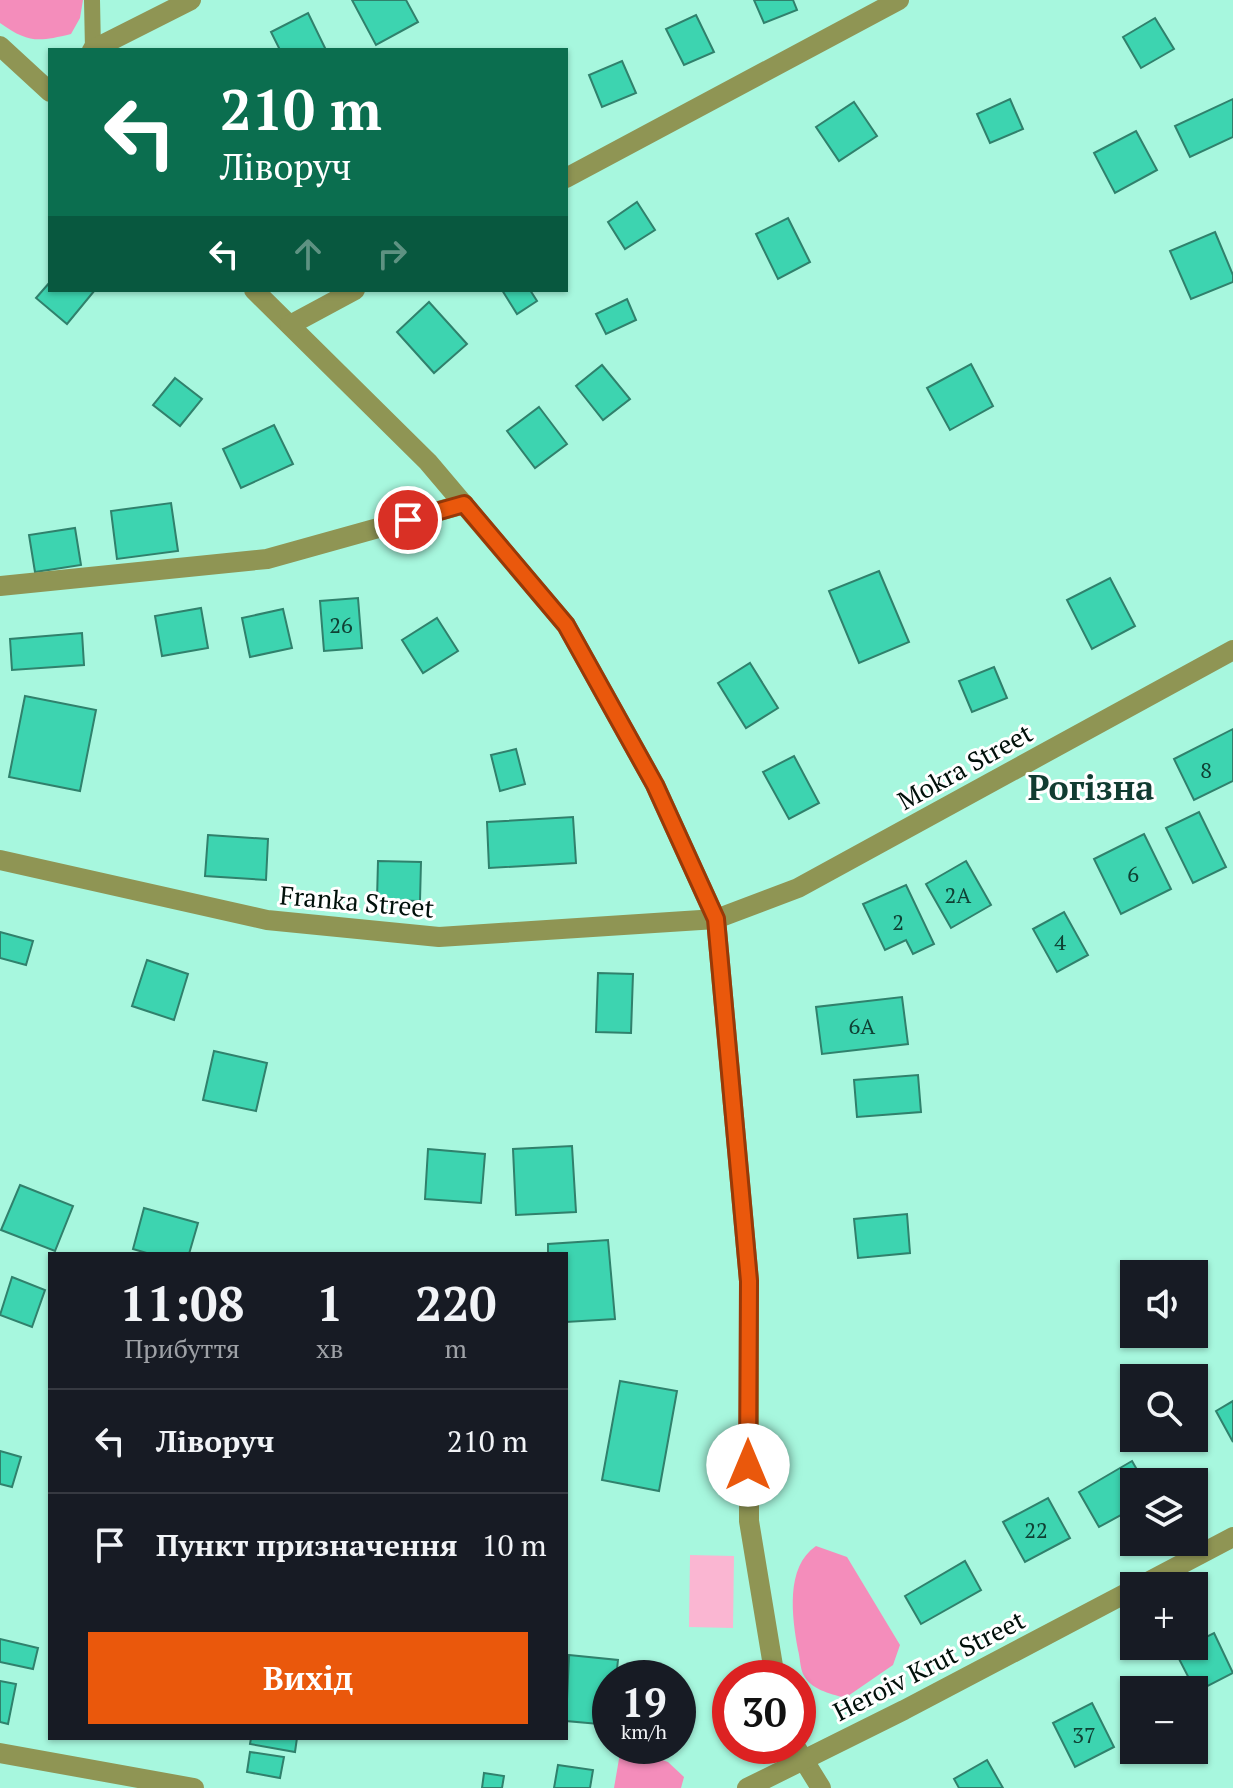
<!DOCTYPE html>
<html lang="uk">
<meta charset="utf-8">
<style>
:root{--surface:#171b24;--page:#20242c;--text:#f1f3f6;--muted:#9ea1a6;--line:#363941;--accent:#ea580c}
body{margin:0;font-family:"PT Serif",serif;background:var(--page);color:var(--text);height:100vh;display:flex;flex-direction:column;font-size:30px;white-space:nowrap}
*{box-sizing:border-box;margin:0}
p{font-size:26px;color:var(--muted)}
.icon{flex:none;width:44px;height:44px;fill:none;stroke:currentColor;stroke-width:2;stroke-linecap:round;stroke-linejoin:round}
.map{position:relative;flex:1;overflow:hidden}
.panel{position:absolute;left:48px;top:1252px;width:520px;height:488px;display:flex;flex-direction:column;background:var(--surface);border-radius:0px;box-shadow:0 2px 6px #0004}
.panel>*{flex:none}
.banner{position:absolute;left:48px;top:48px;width:520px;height:244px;border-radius:0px;box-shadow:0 2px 6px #0004;background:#0b6e4f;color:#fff;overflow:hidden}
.buttons{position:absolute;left:1120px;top:1260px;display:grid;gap:16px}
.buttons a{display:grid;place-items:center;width:88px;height:88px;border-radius:0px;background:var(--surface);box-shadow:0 2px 6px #0004;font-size:40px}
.speed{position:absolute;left:592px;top:1660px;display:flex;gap:16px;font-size:40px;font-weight:700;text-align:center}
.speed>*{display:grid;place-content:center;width:104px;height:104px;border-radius:50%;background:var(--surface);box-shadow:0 2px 6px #0004;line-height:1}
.speed small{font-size:20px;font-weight:400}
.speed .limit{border:12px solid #d22;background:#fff;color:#111}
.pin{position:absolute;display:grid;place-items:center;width:68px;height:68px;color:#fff;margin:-34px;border:4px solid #fff;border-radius:50%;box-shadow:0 2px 8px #0007}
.me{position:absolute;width:88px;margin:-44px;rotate:0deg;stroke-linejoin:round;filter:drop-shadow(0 0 6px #0008)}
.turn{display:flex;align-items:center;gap:28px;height:168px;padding:0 40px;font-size:36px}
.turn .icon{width:104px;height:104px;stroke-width:2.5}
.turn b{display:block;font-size:56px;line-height:68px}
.lanes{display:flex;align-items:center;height:76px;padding:0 40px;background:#0003;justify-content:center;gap:40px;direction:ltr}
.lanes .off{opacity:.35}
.eta{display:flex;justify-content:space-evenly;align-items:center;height:136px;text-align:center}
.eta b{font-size:48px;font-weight:700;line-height:56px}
.cta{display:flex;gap:16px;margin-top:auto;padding:16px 40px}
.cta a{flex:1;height:92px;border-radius:0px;background:var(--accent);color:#fff;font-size:32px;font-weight:700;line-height:92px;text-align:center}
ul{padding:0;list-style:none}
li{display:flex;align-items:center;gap:24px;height:104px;padding:0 40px;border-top:2px solid var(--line)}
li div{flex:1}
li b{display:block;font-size:30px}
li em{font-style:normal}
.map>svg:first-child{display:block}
.green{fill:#fab6d2}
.forest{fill:#f48dbb}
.building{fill:#3dd4b0;stroke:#30816c;stroke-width:2}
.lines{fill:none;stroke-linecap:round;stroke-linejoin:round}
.lane{stroke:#8f9554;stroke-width:16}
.street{stroke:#8f9554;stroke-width:20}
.route-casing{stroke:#983908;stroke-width:20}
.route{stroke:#ea580c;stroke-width:14}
.labels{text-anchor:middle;stroke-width:6;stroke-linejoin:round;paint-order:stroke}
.number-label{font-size:22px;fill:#0f4134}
.street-label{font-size:26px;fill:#00100a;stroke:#fff}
.district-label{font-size:34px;font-weight:bold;fill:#113c31;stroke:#fff}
</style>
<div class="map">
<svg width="1233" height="1788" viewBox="0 0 1233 1788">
<rect width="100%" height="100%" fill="#a7f7de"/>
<path class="green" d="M 690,1555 L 734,1556 L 733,1628 L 689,1627 Z"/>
<g class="forest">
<path d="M 0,0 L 83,0 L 80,18 L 71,34 C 38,42 28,43 0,23 Z"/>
<path d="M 816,1546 L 847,1557 L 900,1645 L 893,1665 L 845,1698 C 829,1693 811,1690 803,1674 C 800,1667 800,1657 798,1650 C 792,1617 785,1567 816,1546 Z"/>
<path d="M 640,1752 L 668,1762 L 684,1777 L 681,1788 L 614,1788 L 620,1753 Z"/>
</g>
<g class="building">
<path d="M 352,0 L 406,0 L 418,22 L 376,45 Z"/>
<path d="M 754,0 L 793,0 L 797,10 L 764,23 Z"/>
<path d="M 308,13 L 326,50 L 280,50 L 271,32 Z"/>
<path d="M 696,15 L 714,52 L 684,65 L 666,29 Z"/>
<path d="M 1155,18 L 1174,49 L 1141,68 L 1123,37 Z"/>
<path d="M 622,61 L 636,93 L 602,107 L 589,75 Z"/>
<path d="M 1010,99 L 1023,129 L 990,143 L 977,114 Z"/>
<path d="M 1233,99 L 1233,137 L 1190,157 L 1175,126 Z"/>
<path d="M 854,102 L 877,136 L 839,161 L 816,127 Z"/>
<path d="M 1136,131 L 1157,170 L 1115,193 L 1094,153 Z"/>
<path d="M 637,202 L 655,230 L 625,249 L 608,222 Z"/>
<path d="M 788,218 L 810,262 L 778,279 L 756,234 Z"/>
<path d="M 1215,232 L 1233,275 L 1233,282 L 1191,299 L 1170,251 Z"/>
<path d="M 50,282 L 50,290 L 95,290 L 67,324 L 36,298 Z"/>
<path d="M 502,290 L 530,290 L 537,301 L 517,314 Z"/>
<path d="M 627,299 L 636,320 L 606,334 L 596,314 Z"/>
<path d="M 429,302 L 467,344 L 434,373 L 397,332 Z"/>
<path d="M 971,364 L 993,406 L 950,430 L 927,388 Z"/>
<path d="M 602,365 L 630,399 L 603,420 L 576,386 Z"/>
<path d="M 175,378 L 202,399 L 180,426 L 153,405 Z"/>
<path d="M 539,407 L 567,444 L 535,468 L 507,431 Z"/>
<path d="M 274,425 L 293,464 L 241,488 L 223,449 Z"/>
<path d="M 171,503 L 178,551 L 117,559 L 111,511 Z"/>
<path d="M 75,528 L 81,565 L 35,572 L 29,535 Z"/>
<path d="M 879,571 L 909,642 L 859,663 L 829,591 Z"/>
<path d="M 1110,578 L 1135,626 L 1092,649 L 1067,600 Z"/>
<path d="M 358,598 L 362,648 L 324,651 L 320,601 Z"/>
<path d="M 201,608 L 208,648 L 162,656 L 155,616 Z"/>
<path d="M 283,609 L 292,648 L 250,657 L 242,618 Z"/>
<path d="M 437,618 L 458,651 L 423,673 L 402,640 Z"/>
<path d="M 82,633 L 84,665 L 12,670 L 10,639 Z"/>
<path d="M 750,663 L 778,708 L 746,728 L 718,683 Z"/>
<path d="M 994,667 L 1007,698 L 972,712 L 959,681 Z"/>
<path d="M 25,696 L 96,710 L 80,791 L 9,777 Z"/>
<path d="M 1233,729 L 1233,781 L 1194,800 L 1174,759 Z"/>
<path d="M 516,749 L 525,784 L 500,791 L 491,755 Z"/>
<path d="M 794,756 L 819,803 L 789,819 L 763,772 Z"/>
<path d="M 1199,812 L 1226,867 L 1193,883 L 1166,828 Z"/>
<path d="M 573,817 L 576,863 L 489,868 L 487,822 Z"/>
<path d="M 1144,834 L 1171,889 L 1121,914 L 1094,859 Z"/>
<path d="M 208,835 L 268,839 L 266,880 L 205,876 Z"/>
<path d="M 378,861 L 421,862 L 420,901 L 377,900 Z"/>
<path d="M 966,861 L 991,905 L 951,928 L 926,884 Z"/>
<path d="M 906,885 L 934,944 L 913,954 L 906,940 L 885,950 L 863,904 Z"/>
<path d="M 1064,912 L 1088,955 L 1057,972 L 1033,929 Z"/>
<path d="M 0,932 L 33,941 L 26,965 L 0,958 Z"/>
<path d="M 147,960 L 188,974 L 174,1020 L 132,1006 Z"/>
<path d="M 598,973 L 633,974 L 631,1033 L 596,1032 Z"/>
<path d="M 902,997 L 908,1044 L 822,1054 L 816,1007 Z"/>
<path d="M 214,1051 L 267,1063 L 256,1111 L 203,1100 Z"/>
<path d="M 918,1075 L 921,1112 L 857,1117 L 854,1080 Z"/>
<path d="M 572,1146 L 576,1212 L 516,1215 L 513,1149 Z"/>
<path d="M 428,1149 L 485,1154 L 481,1203 L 425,1199 Z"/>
<path d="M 20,1185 L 73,1206 L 55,1251 L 1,1230 Z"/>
<path d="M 144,1208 L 198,1223 L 189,1254 L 150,1254 L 133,1249 Z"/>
<path d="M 907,1214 L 910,1253 L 858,1258 L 854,1219 Z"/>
<path d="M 608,1240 L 615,1319 L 566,1322 L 566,1254 L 548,1254 L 548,1244 Z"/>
<path d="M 12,1277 L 45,1290 L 32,1327 L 0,1315 Z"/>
<path d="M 620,1381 L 677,1391 L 659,1491 L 602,1480 Z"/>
<path d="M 1233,1401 L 1233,1442 L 1216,1411 Z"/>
<path d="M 0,1451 L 21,1457 L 12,1487 L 0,1484 Z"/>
<path d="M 1132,1461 L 1144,1482 L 1134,1482 L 1134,1508 L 1099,1527 L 1079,1492 Z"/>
<path d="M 1048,1498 L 1070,1538 L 1025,1562 L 1003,1522 Z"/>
<path d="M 965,1561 L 981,1590 L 921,1624 L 905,1596 Z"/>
<path d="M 1214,1633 L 1233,1673 L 1196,1692 L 1176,1653 L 1194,1646 L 1194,1643 Z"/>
<path d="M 0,1639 L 38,1648 L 33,1669 L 0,1662 Z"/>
<path d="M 569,1655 L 618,1660 L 616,1678 L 610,1678 L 610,1725 L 566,1721 Z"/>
<path d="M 0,1681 L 16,1684 L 8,1724 L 0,1722 Z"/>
<path d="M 1092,1703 L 1114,1747 L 1075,1767 L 1053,1723 Z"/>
<path d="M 251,1738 L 297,1738 L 295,1752 L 250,1744 Z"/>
<path d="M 250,1752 L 284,1757 L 280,1778 L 247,1772 Z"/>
<path d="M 987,1760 L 1003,1788 L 959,1788 L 954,1779 Z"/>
<path d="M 558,1765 L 593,1770 L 590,1788 L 554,1788 Z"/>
<path d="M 484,1773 L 504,1776 L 502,1788 L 482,1788 Z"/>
</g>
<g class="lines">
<path class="lane" d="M 92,0 L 93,50"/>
<g class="street">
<path d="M 0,46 L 50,92"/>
<path d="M 92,50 L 191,0"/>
<path d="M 566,178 L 899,0"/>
<path d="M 254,290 L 428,462 L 566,625 L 655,785 L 716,919 L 749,1281 L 749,1521 L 775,1678"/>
<path d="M 290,325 L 355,290"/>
<path d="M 0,586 L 267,559 L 464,504"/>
<path d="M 0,860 L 267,920 L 439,937 L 716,919 L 798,888 L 1233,650"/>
<path d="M 1140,1586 L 1233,1537"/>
<path d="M 795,1746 L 821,1788"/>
<path d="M 0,1753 L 194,1788"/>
<path d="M 747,1788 L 904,1710 L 1134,1589"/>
</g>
</g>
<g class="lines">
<defs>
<path id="route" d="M 408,520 L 464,504 L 566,625 L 655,785 L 716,919 L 749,1281 L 748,1465"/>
</defs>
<use href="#route" class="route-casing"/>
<use href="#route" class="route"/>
</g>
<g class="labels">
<g class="number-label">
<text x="341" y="633">26</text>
<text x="1206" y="778">8</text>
<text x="1133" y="882">6</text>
<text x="958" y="903">2А</text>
<text x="898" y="930">2</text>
<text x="1060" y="950">4</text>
<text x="862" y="1034">6А</text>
<text x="1036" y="1538">22</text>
<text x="1084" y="1743">37</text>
</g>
<g class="street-label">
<text transform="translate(965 767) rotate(-29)" y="9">Mokra Street</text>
<text transform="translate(357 902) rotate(5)" y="9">Franka Street</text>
<text transform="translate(929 1666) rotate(-27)" y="9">Heroiv Krut Street</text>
</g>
<g class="district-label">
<text x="1091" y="800">Рогізна</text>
</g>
</g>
</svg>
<div class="buttons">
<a><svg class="icon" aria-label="sound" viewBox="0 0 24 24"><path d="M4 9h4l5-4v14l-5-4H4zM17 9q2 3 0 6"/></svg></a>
<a><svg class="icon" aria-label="search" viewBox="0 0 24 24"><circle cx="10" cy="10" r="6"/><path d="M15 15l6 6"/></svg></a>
<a><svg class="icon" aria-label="layers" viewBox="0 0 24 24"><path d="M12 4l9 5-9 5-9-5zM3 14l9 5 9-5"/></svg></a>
<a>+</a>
<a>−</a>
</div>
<div class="speed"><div>19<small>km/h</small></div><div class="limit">30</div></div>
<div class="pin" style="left:408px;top:520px;background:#d93025"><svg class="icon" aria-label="arrive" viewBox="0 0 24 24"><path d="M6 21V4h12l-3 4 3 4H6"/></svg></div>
<svg class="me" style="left:748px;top:1465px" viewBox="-20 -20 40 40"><circle r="19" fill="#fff"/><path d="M0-13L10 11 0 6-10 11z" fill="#ea580c"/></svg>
<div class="banner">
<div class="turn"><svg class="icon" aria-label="left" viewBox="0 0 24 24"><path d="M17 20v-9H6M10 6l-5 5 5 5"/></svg><div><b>210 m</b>Ліворуч</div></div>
<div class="lanes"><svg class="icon" aria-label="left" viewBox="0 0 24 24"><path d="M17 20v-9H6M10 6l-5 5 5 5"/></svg><svg class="icon off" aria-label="ahead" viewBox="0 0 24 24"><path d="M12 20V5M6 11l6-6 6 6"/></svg><svg class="icon off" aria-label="right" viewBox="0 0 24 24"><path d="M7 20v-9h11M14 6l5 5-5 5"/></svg></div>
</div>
<section class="panel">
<div class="eta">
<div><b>11:08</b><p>Прибуття</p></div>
<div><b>1</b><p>хв</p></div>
<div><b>220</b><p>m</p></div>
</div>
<ul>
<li><svg class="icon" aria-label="left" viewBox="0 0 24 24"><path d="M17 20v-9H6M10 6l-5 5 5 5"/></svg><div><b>Ліворуч</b></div><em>210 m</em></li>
<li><svg class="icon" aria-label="arrive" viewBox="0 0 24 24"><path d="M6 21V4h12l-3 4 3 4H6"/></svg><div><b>Пункт призначення</b></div><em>10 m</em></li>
</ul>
<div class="cta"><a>Вихід</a></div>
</section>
</div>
